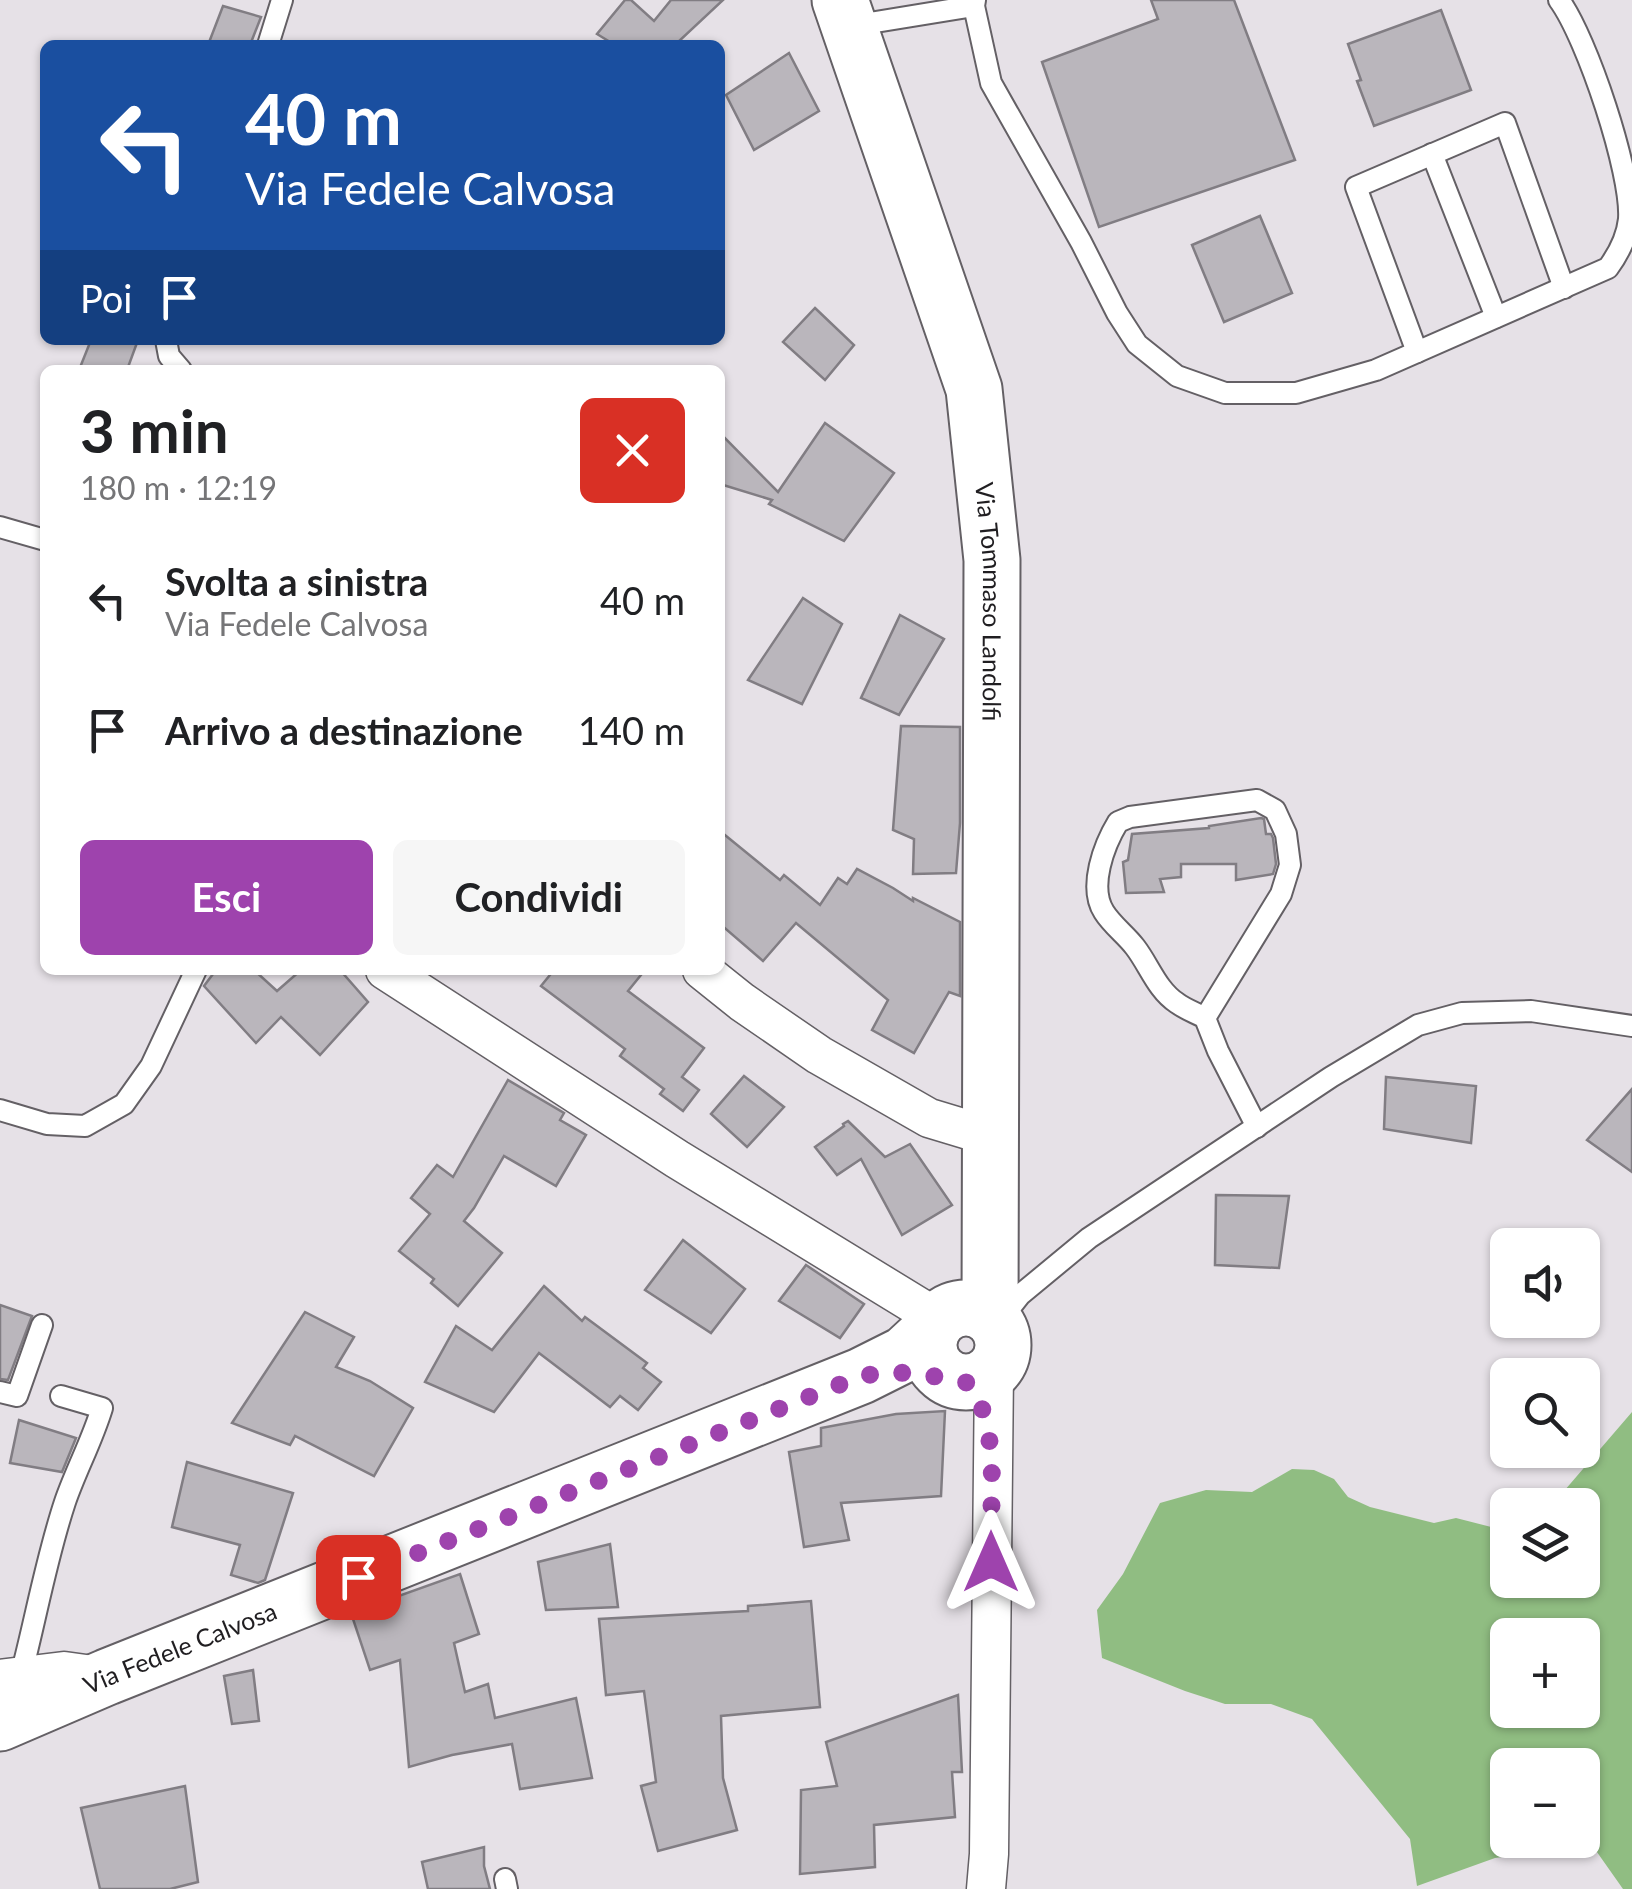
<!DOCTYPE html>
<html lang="it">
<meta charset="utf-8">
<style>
:root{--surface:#fff;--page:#f6f6f6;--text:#202124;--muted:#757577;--accent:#9e43ad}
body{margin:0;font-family:Lato,sans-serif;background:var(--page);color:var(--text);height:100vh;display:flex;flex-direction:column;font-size:38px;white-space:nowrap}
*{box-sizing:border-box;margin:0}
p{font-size:32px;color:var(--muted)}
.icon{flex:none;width:55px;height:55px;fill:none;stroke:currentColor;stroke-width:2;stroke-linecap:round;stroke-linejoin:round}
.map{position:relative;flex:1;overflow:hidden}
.side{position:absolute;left:40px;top:365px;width:685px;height:610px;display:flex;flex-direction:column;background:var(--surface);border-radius:15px;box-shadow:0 2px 8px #0004}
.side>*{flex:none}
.banner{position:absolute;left:40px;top:40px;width:685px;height:305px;border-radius:15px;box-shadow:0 2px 8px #0004;background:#1a4fa0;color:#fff;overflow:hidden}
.buttons{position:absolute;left:1490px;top:1228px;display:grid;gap:20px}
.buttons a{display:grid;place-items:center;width:110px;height:110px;border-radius:15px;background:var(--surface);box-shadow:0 2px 8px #0004;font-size:50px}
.pin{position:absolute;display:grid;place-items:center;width:85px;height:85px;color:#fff;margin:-42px;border-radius:20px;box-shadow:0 5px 15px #0006}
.me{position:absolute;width:110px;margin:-55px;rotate:0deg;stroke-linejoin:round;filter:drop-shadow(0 0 8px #0008)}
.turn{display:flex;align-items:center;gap:35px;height:210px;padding:0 40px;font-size:45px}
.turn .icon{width:130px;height:130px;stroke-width:2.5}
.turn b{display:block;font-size:70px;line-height:85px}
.then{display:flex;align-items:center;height:95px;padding:0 40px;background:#0003;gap:20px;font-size:38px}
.round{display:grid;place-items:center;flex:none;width:105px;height:105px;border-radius:15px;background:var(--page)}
.head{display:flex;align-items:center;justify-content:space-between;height:170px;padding:0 40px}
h1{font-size:60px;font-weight:700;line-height:75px}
.primary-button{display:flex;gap:20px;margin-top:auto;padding:20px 40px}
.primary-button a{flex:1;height:115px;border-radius:15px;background:var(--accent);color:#fff;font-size:40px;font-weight:700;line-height:115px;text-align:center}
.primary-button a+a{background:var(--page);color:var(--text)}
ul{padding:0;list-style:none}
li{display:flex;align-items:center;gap:30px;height:130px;padding:0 40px}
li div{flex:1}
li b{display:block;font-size:38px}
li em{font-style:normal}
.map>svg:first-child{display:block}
.forest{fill:#90bd82;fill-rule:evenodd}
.building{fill:#bab6bc;stroke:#817d83;stroke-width:2.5}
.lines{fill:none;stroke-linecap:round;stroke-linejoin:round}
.lane-casing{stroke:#646065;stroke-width:24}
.street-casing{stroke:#646065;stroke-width:41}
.secondary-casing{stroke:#646065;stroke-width:59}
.lane{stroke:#fff;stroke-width:20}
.street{stroke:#fff;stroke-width:38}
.secondary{stroke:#fff;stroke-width:55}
.route{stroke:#9e43ad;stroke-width:18;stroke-dasharray:0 32.4}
.labels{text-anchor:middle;stroke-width:9;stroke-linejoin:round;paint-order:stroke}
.street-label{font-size:25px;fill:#201e21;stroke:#f3eef4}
</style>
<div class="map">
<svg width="1632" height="1889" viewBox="0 0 1632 1889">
<rect width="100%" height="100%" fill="#e6e1e7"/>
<path class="forest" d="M 1632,1412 L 1632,1889 L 1623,1889 L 1592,1845 L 1495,1858 L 1417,1886 L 1410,1839 L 1312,1719 L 1271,1704 L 1225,1704 L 1185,1691 L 1102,1658 L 1097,1610 L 1123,1574 L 1160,1503 L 1206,1490 L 1252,1492 L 1292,1469 L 1314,1470 L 1334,1479 L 1348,1497 L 1370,1507 L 1434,1523 L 1456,1518 L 1499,1529 L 1507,1527 L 1508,1580 L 1582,1580 L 1582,1505 L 1552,1505 ZM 1508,1635 L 1582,1635 L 1582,1710 L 1508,1710 ZM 1508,1765 L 1582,1765 L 1582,1840 L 1508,1840 Z"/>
<g class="building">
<path d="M 625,0 L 631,0 L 654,21 L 671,0 L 723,0 L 678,42 L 681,45 L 615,45 L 597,34 Z"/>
<path d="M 1151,0 L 1234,0 L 1295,160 L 1099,227 L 1042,62 L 1158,19 Z"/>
<path d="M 223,6 L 261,17 L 250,45 L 208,45 Z"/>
<path d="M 1441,10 L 1471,90 L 1374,126 L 1357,81 L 1361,80 L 1348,44 Z"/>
<path d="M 789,53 L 819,111 L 754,150 L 726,95 Z"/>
<path d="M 1260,216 L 1292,293 L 1224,322 L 1192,245 Z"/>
<path d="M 815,308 L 854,345 L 825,380 L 783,342 Z"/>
<path d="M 91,340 L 138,340 L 127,370 L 79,370 Z"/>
<path d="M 825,423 L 894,473 L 844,541 L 769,504 L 772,500 L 720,484 L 720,433 L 778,492 Z"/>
<path d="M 803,598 L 842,624 L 802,704 L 748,680 Z"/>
<path d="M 900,615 L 944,639 L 899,715 L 861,698 Z"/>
<path d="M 901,726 L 960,727 L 960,823 L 956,873 L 913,874 L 914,839 L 893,830 Z"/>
<path d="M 1261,818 L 1264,819 L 1266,834 L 1271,834 L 1273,838 L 1276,864 L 1273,874 L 1236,880 L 1236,864 L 1181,864 L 1181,877 L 1160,879 L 1164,892 L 1126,893 L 1123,862 L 1128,860 L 1132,834 L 1209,828 L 1209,826 Z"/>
<path d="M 720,831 L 780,880 L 784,875 L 820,905 L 838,878 L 847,884 L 857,869 L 893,888 L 913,901 L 913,898 L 960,922 L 960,996 L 949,992 L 914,1053 L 872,1030 L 888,1000 L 796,923 L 763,961 L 720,924 Z"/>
<path d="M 216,970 L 254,970 L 277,991 L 301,970 L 340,970 L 368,1002 L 320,1055 L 281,1017 L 256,1043 L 204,986 Z"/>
<path d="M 554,970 L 645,970 L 628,991 L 704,1048 L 682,1077 L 699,1090 L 683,1111 L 660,1094 L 664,1089 L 620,1056 L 625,1049 L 541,986 Z"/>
<path d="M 744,1076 L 784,1107 L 747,1147 L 711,1114 Z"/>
<path d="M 1386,1077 L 1476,1086 L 1471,1143 L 1384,1129 Z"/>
<path d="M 508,1080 L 564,1113 L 560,1120 L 586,1135 L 556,1186 L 504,1156 L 474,1208 L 464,1221 L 502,1253 L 458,1306 L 431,1283 L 434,1279 L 399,1251 L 430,1214 L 411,1198 L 437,1165 L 453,1177 Z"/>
<path d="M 1632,1089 L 1632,1172 L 1587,1140 Z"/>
<path d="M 848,1121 L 885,1157 L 910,1144 L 952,1205 L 902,1235 L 861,1159 L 837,1175 L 815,1147 L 844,1126 L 843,1124 Z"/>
<path d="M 1216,1195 L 1289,1196 L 1279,1268 L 1215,1265 Z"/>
<path d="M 683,1240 L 745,1289 L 711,1333 L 645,1290 Z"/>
<path d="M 806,1265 L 864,1304 L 840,1338 L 779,1301 Z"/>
<path d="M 544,1286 L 582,1321 L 585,1317 L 647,1363 L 643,1368 L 661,1382 L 638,1410 L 620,1396 L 610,1407 L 539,1353 L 494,1412 L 425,1382 L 456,1326 L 492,1350 Z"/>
<path d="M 0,1305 L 32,1316 L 8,1380 L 0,1379 Z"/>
<path d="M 305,1312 L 354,1337 L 336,1367 L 370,1381 L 413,1408 L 374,1476 L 295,1436 L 290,1445 L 232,1423 Z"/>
<path d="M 945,1411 L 941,1496 L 841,1503 L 849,1540 L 804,1547 L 789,1452 L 821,1446 L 821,1428 L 896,1414 Z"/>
<path d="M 19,1420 L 76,1438 L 62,1472 L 10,1463 Z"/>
<path d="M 187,1462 L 293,1493 L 265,1580 L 258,1583 L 231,1575 L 240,1545 L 172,1527 Z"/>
<path d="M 610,1544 L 618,1607 L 546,1610 L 538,1562 Z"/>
<path d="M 460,1574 L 479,1634 L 454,1643 L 465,1692 L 488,1684 L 495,1718 L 576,1698 L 592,1778 L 520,1789 L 512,1744 L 452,1755 L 409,1767 L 400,1660 L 370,1670 L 351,1613 Z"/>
<path d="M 811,1601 L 820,1707 L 721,1716 L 723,1778 L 737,1830 L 658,1851 L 641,1786 L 656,1782 L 644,1691 L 606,1695 L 599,1619 L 748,1611 L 748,1606 Z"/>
<path d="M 253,1670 L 259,1721 L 232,1724 L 224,1676 Z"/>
<path d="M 958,1695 L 962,1772 L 952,1772 L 955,1817 L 874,1825 L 875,1867 L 800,1874 L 801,1790 L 837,1786 L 826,1742 Z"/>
<path d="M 185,1786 L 198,1882 L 170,1889 L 100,1889 L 81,1808 Z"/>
<path d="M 484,1847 L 484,1866 L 490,1889 L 428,1889 L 422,1862 Z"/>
</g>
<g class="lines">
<defs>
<g id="lane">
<path d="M 975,0 L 974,6 L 991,83 L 1081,242 L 1117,313 L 1137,344 L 1177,376 L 1225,393 L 1296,393 L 1376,370 L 1608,268 C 1619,253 1627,238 1629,219 C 1632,173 1587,38 1559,0"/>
<path d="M 851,26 L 974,6"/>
<path d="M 268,45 L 282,0"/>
<path d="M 1432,154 L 1496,317"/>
<path d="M 166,340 L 169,356 L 181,370"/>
<path d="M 1417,352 L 1356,187 L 1505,123 L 1564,288"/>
<path d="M 0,527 L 45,540"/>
<path d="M 1205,1018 C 1196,1013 1185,1009 1177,1003 C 1157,990 1149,965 1135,947 C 1126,935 1112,925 1104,912 C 1088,887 1104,845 1118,822 L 1130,817 L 1257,800 L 1275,810 L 1286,834 L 1290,865 L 1281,894 L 1205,1018 L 1218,1051 L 1257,1127"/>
<path d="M 0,1110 L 47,1124 L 85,1126 L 124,1104 L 151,1066 L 196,970"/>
<path d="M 1002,1318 L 1020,1295 L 1089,1238 L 1331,1077 L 1418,1025 L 1462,1013 L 1531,1011 L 1632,1026"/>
<path d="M 0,1392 L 17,1396 L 42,1325"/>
<path d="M 21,1675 C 36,1618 46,1559 65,1502 C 76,1470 92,1441 102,1408 L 61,1396"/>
<path d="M 505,1879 L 507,1889"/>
</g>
<g id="street">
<path d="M 385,970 L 677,1159 L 940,1320"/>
<path d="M 702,970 L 742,1002 L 819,1055 L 929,1118 L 992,1137"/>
<path d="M 0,1679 L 64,1671 L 100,1676"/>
<path d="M 986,1889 L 989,1854 L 994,1370"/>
</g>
<g id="secondary">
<path id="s1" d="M 840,0 L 974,389 L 992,560 L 990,1316"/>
<circle cx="966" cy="1345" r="37"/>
<path id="s2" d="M 0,1723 L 107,1677 L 861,1376 L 905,1354 L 933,1328"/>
</g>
</defs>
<use href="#lane" class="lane-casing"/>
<use href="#street" class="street-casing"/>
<use href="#secondary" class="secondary-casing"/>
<use href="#lane" class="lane"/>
<use href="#street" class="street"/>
<use href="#secondary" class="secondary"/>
</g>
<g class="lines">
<path class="route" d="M 358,1577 L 861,1376 L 888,1372 L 922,1374 L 969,1383 L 982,1408 L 992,1452 L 991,1562"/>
</g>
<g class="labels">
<g class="street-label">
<text dy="9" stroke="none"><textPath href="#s1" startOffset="625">Via Tommaso Landolfi</textPath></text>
<text dy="9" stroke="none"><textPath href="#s2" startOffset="195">Via Fedele Calvosa</textPath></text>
</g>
</g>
</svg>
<div class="buttons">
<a><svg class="icon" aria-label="sound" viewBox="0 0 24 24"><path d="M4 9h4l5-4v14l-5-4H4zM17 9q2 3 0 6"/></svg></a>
<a><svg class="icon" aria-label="search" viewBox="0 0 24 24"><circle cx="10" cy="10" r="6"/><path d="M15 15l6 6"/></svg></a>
<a><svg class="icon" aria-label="layers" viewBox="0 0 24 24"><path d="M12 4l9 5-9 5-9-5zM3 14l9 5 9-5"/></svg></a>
<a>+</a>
<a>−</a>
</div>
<div class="pin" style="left:358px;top:1577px;background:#d93025"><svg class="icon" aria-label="arrive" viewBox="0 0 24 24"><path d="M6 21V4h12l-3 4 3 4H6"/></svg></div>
<svg class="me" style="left:991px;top:1562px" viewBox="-20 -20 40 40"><path d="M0-17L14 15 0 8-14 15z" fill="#9e43ad" stroke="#fff" stroke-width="4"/></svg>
<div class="banner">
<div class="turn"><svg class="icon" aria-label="left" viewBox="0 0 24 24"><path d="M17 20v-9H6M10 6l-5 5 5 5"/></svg><div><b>40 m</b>Via Fedele Calvosa</div></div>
<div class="then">Poi<svg class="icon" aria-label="arrive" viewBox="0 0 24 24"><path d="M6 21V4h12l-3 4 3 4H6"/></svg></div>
</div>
<section class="side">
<div class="head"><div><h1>3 min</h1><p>180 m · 12:19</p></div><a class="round" style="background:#d93025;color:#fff"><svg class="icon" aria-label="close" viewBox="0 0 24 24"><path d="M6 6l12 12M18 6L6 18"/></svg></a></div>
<ul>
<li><svg class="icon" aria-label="left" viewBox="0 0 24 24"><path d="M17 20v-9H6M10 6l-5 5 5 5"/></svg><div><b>Svolta a sinistra</b><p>Via Fedele Calvosa</p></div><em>40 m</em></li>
<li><svg class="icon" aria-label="arrive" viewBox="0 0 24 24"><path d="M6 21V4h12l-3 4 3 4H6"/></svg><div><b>Arrivo a destinazione</b></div><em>140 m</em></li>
</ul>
<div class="primary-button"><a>Esci</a><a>Condividi</a></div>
</section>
</div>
